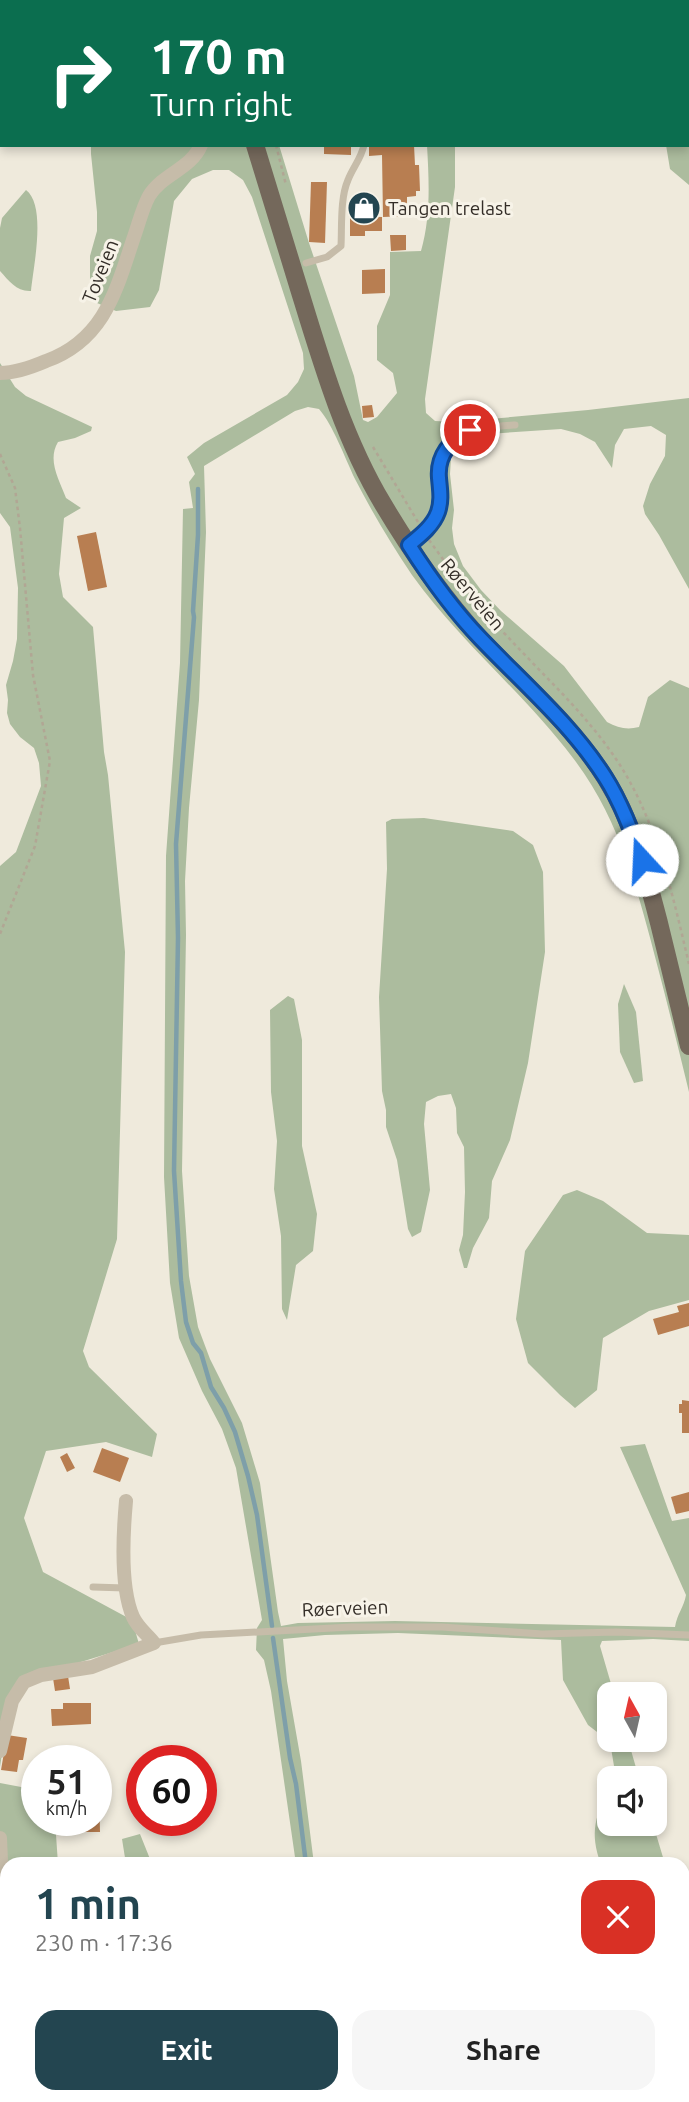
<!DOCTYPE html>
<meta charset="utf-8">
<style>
:root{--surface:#fff;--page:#f6f6f6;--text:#222;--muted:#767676;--accent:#234550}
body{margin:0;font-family:Ubuntu,sans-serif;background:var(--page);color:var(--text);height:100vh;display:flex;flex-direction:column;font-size:26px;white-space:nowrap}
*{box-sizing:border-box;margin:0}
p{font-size:23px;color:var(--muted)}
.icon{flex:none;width:38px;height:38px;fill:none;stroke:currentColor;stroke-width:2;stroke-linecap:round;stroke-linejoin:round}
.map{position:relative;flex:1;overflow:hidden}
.sheet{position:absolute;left:0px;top:1857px;width:690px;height:247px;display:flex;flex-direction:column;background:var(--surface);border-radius:21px 21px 0 0;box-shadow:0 4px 10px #0003}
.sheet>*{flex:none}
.banner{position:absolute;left:0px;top:0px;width:690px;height:147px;box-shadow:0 4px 10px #0003;background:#0b6e4f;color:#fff;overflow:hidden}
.needle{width:46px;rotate:352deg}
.fabs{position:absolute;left:597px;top:1682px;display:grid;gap:14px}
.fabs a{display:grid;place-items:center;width:70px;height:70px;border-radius:14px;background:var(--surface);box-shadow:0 4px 10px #0003;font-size:35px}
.speed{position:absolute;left:21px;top:1745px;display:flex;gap:14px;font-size:35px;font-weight:700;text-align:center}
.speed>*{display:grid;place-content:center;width:91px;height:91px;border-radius:50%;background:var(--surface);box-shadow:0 4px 10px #0003;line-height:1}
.speed small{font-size:18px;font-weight:400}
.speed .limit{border:10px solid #d22;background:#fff;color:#111}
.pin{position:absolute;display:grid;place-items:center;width:60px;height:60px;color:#fff;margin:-30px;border:4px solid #fff;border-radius:50%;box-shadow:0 2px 7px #0007}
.me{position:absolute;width:77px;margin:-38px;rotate:340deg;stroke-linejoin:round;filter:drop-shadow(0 0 5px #0008)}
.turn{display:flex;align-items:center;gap:24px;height:147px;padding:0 35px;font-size:32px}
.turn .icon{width:91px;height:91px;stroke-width:2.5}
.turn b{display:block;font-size:49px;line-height:60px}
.round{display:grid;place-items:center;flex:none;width:74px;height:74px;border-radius:21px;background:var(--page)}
.head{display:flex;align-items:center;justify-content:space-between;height:119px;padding:0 35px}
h1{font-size:42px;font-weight:600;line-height:52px;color:var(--accent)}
.cta{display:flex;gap:14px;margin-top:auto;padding:14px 35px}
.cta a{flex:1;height:80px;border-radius:21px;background:var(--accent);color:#fff;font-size:28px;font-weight:600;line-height:80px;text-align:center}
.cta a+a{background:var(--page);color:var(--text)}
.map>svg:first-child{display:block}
.green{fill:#acbc9e}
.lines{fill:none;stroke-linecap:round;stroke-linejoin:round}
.stream{stroke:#7e9fa9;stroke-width:4.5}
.building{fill:#b87e51}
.path{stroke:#b1a694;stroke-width:2.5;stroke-dasharray:3.5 3.5;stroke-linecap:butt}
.service{stroke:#c6bca9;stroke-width:7}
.minor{stroke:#c6bca9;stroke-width:14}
.primary{stroke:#74685b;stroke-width:18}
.route-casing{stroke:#114b97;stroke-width:18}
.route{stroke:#1a73e8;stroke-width:12}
.labels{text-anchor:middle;stroke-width:6;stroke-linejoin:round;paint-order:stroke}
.poi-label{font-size:19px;fill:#342e28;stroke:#f7f3e8;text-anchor:start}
.street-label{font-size:19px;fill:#342e28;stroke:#f7f3e8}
</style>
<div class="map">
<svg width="689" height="2102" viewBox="0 0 689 2102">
<rect width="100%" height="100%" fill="#efeadc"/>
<g class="green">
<path d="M 646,0 L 689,0 L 689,185 L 670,169 L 666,145 L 688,145 L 688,2 L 646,2 Z"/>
<path d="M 91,145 L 279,145 L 309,243 L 354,376 L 363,420 L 368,422 L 377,417 L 397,393 L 393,373 L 377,360 L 377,326 L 390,295 L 390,252 L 421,251 C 431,216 429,182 427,145 L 455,145 L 455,187 L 425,399 L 426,413 L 435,421 L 457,422 L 588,410 L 689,398 L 689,589 L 659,535 L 645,514 L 643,506 L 650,484 L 665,456 L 666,435 L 651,426 L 624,429 L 615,445 L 612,468 L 595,442 L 580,434 L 561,429 L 473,435 L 459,444 L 451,458 L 450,474 L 454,510 L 452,528 L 454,544 L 463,566 L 481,590 L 501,611 L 564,666 L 607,722 C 618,728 627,730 639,727 L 648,697 L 670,680 L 689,688 L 689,1092 C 679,1051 669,1010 658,968 C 639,895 620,819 573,758 C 523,692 460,642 412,575 C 391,544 372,512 355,479 C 345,458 333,425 319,409 L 308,407 L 295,411 L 204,466 L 206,532 L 199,700 L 189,808 L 185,881 L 186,935 L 182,1171 L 189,1276 L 198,1327 L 210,1359 L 242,1423 L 260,1483 L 278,1612 L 281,1626 L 298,1623 L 395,1621 L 675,1627 C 677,1614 684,1607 686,1595 L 620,1447 L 645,1444 L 672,1521 L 689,1518 L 689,1641 L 653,1639 L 602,1641 L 600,1646 L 614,1694 L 609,1694 L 609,1740 L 628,1740 L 639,1778 L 612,1778 L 615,1772 L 610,1742 L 588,1725 L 563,1680 L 561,1640 L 398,1633 L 325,1635 L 283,1639 L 287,1681 L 301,1761 L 314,1864 L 296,1864 L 271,1691 L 264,1660 L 256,1650 L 257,1628 L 262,1620 L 236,1468 L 222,1429 L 202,1391 L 179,1338 L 170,1283 L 164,1177 L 166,856 L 180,663 L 183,509 L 193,508 L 189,482 L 195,474 L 187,457 L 204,443 L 287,395 L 298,382 L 304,369 L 303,353 L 252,197 L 243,180 L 229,170 L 213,170 L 192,179 L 174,201 L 159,290 L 150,307 L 116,311 L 97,303 L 90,278 L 90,256 L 97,231 L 97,212 L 91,154 Z"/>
<path d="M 26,190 C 47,206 33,268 31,291 C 17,292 9,281 0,271 L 0,228 L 2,218 Z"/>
<path d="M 0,363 L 15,387 L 26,396 L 92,427 L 91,431 L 75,438 L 58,442 C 47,460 59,479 66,498 L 81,508 L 64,518 L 59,574 L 63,597 L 93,627 L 104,752 L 108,775 L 125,952 L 117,1239 L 83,1351 L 89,1367 L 157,1434 L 152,1457 L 106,1442 L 46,1451 L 24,1518 L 43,1572 L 132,1620 L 139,1644 L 26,1679 L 5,1733 L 0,1767 L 0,866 L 16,852 L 41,786 L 39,763 L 34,748 L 20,737 L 10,724 L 7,713 L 8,700 L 6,685 L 13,661 L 17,639 L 18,588 L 10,527 L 0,513 Z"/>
<path d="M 424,818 L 513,831 L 533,845 L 543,872 L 545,952 L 528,1063 L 510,1140 L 492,1181 L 489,1218 L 473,1248 L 467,1268 L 464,1268 L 459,1250 L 463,1235 L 465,1192 L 464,1147 L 457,1133 L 456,1108 L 451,1094 L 438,1096 L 426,1102 L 424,1124 L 430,1190 L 421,1232 L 412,1237 L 408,1229 L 397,1160 L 386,1127 L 386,1110 L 382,1091 L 379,997 L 387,869 L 386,822 L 392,819 Z"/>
<path d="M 624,984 L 636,1012 L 643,1081 L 634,1083 L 620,1052 L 618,1004 Z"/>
<path d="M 288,996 L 294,999 L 302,1040 L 302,1146 L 317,1214 L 313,1251 L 296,1265 L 287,1320 L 282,1309 L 281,1236 L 274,1189 L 277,1141 L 271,1092 L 270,1010 Z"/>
<path d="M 577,1190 L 603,1201 L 647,1233 L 689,1235 L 689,1300 L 649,1311 L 603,1338 L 597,1390 L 575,1408 L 560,1395 L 528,1363 L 516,1319 L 525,1251 L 563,1195 Z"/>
<path d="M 0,1783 L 37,1790 L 37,1820 L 55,1820 L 58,1864 L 7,1864 L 0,1890 Z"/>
<path d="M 609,1786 L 609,1824 L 653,1824 L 665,1864 L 601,1864 C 589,1832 596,1816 609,1786 Z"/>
<path d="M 140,1834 L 152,1864 L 126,1864 L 122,1839 Z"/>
<path d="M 7,2002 L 7,2096 L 223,2097 L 221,2102 L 0,2102 L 0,2020 Z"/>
<rect x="447" y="2096" width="179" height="6"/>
</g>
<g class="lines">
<g class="stream">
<path d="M 198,489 L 198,535 L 193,611 L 194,617 L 176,844 L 178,938 L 174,1171 L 181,1281 L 186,1322 L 193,1343 L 201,1353 L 211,1387 L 224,1408 L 235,1432 L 248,1476 L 257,1515 L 272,1626"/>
<path d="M 273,1638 L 290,1758 L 296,1784 L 306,1864"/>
<path d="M 342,2096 L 342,2102"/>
</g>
</g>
<g class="building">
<path d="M 324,145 L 351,145 L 351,155 L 324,154 Z"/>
<path d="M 369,145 L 414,145 L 415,165 L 419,165 L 420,191 L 416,191 L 416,196 L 407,197 L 407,216 L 383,217 L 382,155 L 369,156 Z"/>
<path d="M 311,182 L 327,182 L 325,243 L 309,242 Z"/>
<path d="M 350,216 L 382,217 L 382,231 L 365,231 L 365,236 L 350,236 Z"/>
<path d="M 390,235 L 406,235 L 406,250 L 391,251 Z"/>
<path d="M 385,269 L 385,293 L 362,294 L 362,270 Z"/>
<path d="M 372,405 L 374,417 L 363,418 L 362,406 Z"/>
<path d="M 96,532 L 107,587 L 88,591 L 77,536 Z"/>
<path d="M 689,1303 L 689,1326 L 658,1335 L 653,1319 L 679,1312 L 677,1306 Z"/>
<path d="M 682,1400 L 689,1401 L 689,1433 L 682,1433 L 682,1413 L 679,1413 L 679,1404 L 682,1404 Z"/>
<path d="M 102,1448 L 129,1458 L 120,1482 L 93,1472 Z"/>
<path d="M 67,1453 L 75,1468 L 67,1472 L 60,1457 Z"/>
<path d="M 689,1492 L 689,1511 L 676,1514 L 671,1497 Z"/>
<path d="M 68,1676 L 70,1689 L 55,1691 L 53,1678 Z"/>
<path d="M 63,1703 L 91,1703 L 91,1724 L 52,1726 L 51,1709 L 63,1709 Z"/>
<path d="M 7,1735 L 27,1738 L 23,1760 L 19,1760 L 17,1772 L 1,1770 Z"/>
<path d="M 99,1786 L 100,1832 L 79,1832 L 79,1820 L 96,1820 L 96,1787 Z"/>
</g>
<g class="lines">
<g class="path">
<path d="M 233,0 L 234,2"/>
<path d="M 276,145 L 286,185"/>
<path d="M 373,447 L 418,522"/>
<path d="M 0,454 L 15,488 L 20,528 L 33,675 L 50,761 L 35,846 L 0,934"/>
<path d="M 429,540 C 453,573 477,606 506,635 C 544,676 585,713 616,759 C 657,820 672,893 689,964"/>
<path d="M 682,1973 L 689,1972"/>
<path d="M 561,2096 L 561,2102"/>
<path d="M 624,2096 L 625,2102"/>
</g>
<g class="service">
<path d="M 306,263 L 327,257 L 341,246 C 342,227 340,198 348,180 C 353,167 361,159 364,145"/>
<path d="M 409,544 C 420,535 433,527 438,512 C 443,497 437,484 439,469 C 442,429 484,427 515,425"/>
<path d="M 93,1587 L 125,1588"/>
<path d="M 154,1643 L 201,1635 L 351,1627 L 442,1627 L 542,1634 L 616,1632 L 689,1635"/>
</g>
<g class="minor">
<path d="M 0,373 C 16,373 32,367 46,361 C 107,339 117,286 136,231 C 140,219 143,207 149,196 C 162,174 191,169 201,145"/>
<path d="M 0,1751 L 12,1701 L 24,1682 L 41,1675 L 92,1667 L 154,1643 C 147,1634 138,1628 133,1617 C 120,1587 123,1534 126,1501"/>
<path d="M 0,1838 L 5,1954 L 1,1976"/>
</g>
<g class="primary">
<path d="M 209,0 L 210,2"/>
<path d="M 255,145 C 270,194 285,243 300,292 C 322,364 344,439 383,504 C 411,551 442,596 479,637 C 522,683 572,724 606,779 C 633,822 646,873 659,923 C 669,964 679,1005 689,1046"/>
</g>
</g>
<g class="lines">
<defs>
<path id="route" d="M 470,430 C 450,440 437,456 439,478 C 440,490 442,500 438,512 C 433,526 420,536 409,545 C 430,578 453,610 480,638 C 523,683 571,724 605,777 C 621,802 632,832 642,860"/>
</defs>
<use href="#route" class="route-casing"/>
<use href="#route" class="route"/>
</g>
<defs>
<symbol id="shop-disc" viewBox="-11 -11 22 22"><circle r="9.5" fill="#234550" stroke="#f7f3e8"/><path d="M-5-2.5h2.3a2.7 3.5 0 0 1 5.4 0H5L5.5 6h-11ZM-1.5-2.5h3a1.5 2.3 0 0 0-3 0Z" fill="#fff"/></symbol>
</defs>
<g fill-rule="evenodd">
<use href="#shop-disc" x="345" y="189" width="38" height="38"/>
</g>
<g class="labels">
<g class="poi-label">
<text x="388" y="215">Tangen trelast</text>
</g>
<g class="street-label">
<text transform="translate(100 271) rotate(-68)" y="7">Toveien</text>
<text transform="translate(473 594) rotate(50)" y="7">Røerveien</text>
<text transform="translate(345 1608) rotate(-2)" y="7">Røerveien</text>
</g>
</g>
</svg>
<div class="fabs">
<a><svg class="needle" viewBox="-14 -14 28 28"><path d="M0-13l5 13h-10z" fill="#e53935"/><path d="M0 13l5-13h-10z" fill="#767676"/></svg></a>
<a><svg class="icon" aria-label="sound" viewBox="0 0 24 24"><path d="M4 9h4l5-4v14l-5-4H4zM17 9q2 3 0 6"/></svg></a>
</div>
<div class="speed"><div>51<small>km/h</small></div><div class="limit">60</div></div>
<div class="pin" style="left:470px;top:430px;background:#d93025"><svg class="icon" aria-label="arrive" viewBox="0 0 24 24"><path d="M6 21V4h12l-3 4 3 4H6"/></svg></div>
<svg class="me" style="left:642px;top:860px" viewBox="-20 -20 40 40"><circle r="19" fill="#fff"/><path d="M0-13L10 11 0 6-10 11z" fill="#1a73e8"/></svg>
<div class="banner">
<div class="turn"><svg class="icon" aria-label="right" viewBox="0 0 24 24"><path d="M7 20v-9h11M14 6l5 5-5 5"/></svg><div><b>170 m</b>Turn right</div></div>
</div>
<section class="sheet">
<div class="head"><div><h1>1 min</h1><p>230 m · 17:36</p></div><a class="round" style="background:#d93025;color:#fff"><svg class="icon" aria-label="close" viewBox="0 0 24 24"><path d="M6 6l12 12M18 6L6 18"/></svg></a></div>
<div class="cta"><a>Exit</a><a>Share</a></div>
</section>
</div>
